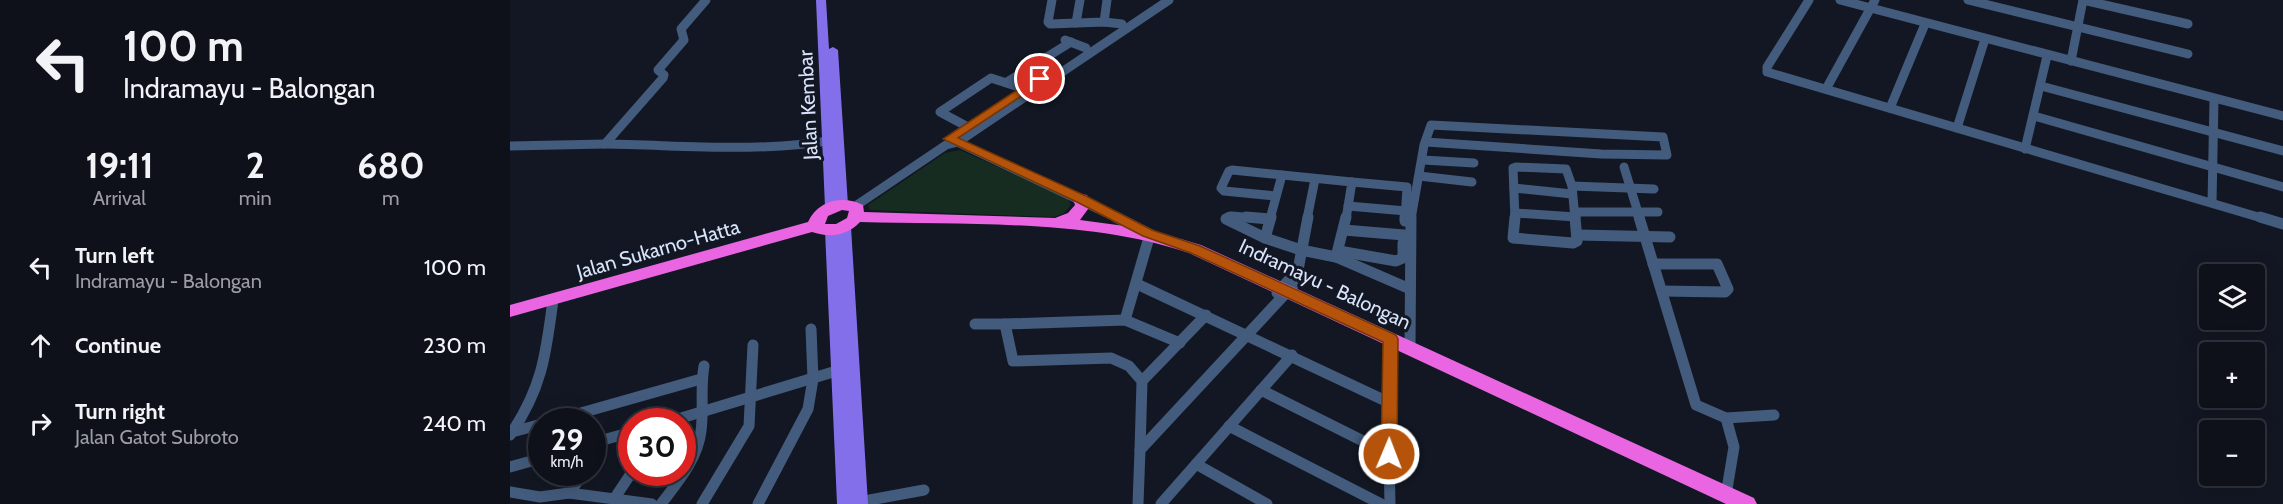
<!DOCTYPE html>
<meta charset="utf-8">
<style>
:root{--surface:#0e111a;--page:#1c1f27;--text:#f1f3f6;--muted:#9b9da2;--line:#2e3139}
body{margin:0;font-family:Cabin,sans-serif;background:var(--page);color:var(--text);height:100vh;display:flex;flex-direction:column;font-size:22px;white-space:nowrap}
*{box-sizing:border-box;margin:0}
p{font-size:20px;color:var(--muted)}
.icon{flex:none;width:33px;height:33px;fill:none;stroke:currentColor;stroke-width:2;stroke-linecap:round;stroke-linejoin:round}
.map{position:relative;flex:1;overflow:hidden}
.side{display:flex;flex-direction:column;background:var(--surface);width:510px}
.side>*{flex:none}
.guide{background:#0e111a;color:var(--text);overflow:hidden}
.buttons{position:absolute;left:1689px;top:264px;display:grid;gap:12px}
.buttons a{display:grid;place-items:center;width:66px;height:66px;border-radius:6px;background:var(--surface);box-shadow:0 6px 24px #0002,0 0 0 2px var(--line);font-size:30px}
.speed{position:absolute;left:18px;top:408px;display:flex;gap:12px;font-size:30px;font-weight:700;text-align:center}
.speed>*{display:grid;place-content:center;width:78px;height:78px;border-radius:50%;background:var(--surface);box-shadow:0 6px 24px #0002,0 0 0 2px var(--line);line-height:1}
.speed small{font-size:15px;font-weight:400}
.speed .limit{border:9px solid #d22;background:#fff;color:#111}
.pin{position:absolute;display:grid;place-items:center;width:51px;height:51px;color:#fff;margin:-26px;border:3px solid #fff;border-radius:50%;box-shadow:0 2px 6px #0007}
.me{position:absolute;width:66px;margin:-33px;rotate:1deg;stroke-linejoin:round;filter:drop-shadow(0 0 4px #0008)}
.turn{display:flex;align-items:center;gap:21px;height:126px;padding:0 24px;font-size:27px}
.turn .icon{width:78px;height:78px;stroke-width:2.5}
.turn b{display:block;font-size:42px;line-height:51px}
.eta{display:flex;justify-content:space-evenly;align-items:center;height:102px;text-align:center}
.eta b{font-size:36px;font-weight:800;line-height:42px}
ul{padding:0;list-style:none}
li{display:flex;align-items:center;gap:18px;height:78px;padding:0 24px}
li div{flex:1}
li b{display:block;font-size:22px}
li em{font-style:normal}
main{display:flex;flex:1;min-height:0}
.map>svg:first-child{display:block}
.green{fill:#162c21}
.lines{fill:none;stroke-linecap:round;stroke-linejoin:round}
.minor-far1{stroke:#435b7c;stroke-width:9}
.minor{stroke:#435b7c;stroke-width:11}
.major{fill:#846feb;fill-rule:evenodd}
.highway{fill:#e965e1;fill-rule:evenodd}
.route{fill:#b45309;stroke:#753606;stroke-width:1.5}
.labels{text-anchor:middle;stroke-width:6;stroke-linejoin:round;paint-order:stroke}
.street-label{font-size:20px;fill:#d9e4fa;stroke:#121723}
</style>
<main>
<section class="side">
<div class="guide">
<div class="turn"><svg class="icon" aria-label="left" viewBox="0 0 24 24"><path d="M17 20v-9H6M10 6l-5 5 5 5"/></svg><div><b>100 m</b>Indramayu - Balongan</div></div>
</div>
<div class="eta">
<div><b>19:11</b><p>Arrival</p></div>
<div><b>2</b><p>min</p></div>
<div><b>680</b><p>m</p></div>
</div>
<ul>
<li><svg class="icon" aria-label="left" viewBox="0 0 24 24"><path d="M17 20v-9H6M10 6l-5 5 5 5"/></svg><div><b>Turn left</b><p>Indramayu - Balongan</p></div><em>100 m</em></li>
<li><svg class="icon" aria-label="ahead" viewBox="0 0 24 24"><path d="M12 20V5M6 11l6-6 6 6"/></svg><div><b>Continue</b></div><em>230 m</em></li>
<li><svg class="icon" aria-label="right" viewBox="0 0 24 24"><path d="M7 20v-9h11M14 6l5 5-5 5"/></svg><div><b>Turn right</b><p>Jalan Gatot Subroto</p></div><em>240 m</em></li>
</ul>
</section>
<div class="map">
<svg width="1773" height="504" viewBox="0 0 1773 504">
<rect width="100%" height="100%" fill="#121723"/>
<path class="green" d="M 450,150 L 557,198 L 561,205 L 554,213 L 544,217 L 360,210 L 358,205 L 435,153 Z"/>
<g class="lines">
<g class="minor-far1">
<path d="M 196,0 L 171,29 L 174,40 L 148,70 L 154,75 L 153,78 L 95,144 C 172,145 248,153 324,140"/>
<path d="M 542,0 L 538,22 L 540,24 L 594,22 L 612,24"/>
<path d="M 1299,0 L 1257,67 L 1257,72 L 1755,219"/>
<path d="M 1330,0 L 1773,116"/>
<path d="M 1458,0 L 1678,54"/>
<path d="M 1573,0 L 1678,24"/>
<path d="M 594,22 L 597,0"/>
<path d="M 566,23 L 570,0"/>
<path d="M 555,40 L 576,48"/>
<path d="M 1561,61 L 1573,0"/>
<path d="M 497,82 L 561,42"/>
<path d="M 1531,86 L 1773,151"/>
<path d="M 1316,89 L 1365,0"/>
<path d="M 1380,108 L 1415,24"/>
<path d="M 1524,116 L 1773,187"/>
<path d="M 458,127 L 430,112 L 481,78 L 515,89"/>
<path d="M 1447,128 L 1475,39"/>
<path d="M 443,140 L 609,219"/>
<path d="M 0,146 L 95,144"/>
<path d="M 1515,149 L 1537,56"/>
<path d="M 913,160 L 964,163"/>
<path d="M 1114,167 L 1130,219"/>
<path d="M 909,176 L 962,182"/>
<path d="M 842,182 L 897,187 L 895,219"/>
<path d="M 1062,186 L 1144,189"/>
<path d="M 1004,188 L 1062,194"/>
<path d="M 766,196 L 714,191 L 711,188 L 719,171 L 722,170 L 842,182 L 836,219"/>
<path d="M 1702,203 L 1704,99"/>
<path d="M 838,206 L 896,211"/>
<path d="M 344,207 L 436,145 L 448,142 L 659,0"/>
<path d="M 1065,212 L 1148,212"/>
<path d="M 1005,213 L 1066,217"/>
<path d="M 717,219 L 722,216 L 755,219"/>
<path d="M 760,219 L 772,175"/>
<path d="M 797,219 L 805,179"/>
<path d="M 901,219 L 914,145 L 921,125 L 1153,137 L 1157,155 L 1091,154 L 916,142"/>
<path d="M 1005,219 L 1003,168 L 1006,167 L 1056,169 L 1062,186 L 1065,219"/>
</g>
<g class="minor">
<path d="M 606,217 L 637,233"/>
<path d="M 720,217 L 716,219 L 755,238"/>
<path d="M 736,217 L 760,219"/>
<path d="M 761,217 L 755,238 L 791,250 L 826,257 L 836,217"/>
<path d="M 1005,217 L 1003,238 L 1063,243 L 1067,241 L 1065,217"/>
<path d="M 1129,217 L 1186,405 L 1216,418 L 1264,415"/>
<path d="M 1750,217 L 1773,224"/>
<path d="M 895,221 L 895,217"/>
<path d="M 834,230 L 894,235"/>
<path d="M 1068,235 L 1160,237"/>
<path d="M 829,251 L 886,261 L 893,258 L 893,243"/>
<path d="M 826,257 L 900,289"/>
<path d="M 1143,264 L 1207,264 L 1218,289 L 1215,292 L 1152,291"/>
<path d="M 627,284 L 880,403"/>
<path d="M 767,293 L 788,270"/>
<path d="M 615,320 L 640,234"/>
<path d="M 465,324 L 495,324 L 503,361 L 601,358 L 619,366 L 632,381 L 630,450"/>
<path d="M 495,324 L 615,320 L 670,343"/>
<path d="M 900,348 L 901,217"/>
<path d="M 632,381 L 696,315"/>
<path d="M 751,390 L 879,454 L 880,504"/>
<path d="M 1216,418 L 1224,447 L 1216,495"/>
<path d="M 39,422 L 191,379"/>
<path d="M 158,422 L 333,369"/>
<path d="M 719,426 L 871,504"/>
<path d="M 2,432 L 32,424"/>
<path d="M 0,435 C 32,389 36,354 43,300"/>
<path d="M 82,443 L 122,432"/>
<path d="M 879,454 L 881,339"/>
<path d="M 82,459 L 90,441"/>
<path d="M 686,464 L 757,504"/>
<path d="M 0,467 L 32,458"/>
<path d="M 0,492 L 30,497 L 59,493 L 75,472"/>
<path d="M 59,493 L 142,504"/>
<path d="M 104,499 L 122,472"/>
<path d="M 349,502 L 414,490"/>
<path d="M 151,504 C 167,483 188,459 191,431 C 194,410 190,388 194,366"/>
<path d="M 192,504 L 239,426 L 243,345"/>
<path d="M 248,504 L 298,409 L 303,379 L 301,329"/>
<path d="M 628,504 L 630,450 L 790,278 L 788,270 L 798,217"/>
<path d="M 651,504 L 782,355"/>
</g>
<g class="major">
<path d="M 306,0 L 316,0 L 319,49 L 323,47 L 328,50 L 338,205 L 337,208 L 327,207 L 321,211 L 315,207 Z"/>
<path d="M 334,223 L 341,227 L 358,504 L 327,504 L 315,230 L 322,226 L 327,228 L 329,224 Z"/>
</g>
<path class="highway" d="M 571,194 L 577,195 L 581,205 L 570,220 L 637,229 L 691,245 L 1244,498 L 1247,504 L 1216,504 L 679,253 C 579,219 456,225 350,222 C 337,236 319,238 302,232 L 0,317 L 0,305 L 298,222 C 308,200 333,195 353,205 L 354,212 L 545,218 L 558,213 L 565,205 L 563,199 L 565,195 ZM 332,210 L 339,211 L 337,218 L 326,224 L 315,224 L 318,216 Z"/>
</g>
<path class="route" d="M 530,75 L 536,79 L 534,81 L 448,138 L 576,196 L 642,230 L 690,246 L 886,335 L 888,339 L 887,454 L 885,459 L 879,461 L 873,459 L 871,454 L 873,342 L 681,253 L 633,236 L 567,202 L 433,139 Z"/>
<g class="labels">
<g class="street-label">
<text transform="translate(298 105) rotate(-93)" y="7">Jalan Kembar</text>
<text transform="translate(148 249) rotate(-16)" y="7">Jalan Sukarno-Hatta</text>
<text transform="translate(815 284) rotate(25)" y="7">Indramayu - Balongan</text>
</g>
</g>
</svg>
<div class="buttons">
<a><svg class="icon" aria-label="layers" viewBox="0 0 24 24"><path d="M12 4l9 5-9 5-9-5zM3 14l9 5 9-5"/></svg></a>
<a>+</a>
<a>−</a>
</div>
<div class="speed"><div>29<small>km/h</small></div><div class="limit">30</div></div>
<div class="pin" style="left:530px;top:79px;background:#d93025"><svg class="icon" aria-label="arrive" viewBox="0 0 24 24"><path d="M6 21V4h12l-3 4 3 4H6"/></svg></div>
<svg class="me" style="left:879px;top:454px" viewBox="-20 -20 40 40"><circle r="17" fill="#b45309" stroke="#fff" stroke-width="3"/><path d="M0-11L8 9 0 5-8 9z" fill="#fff"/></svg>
</div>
</main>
